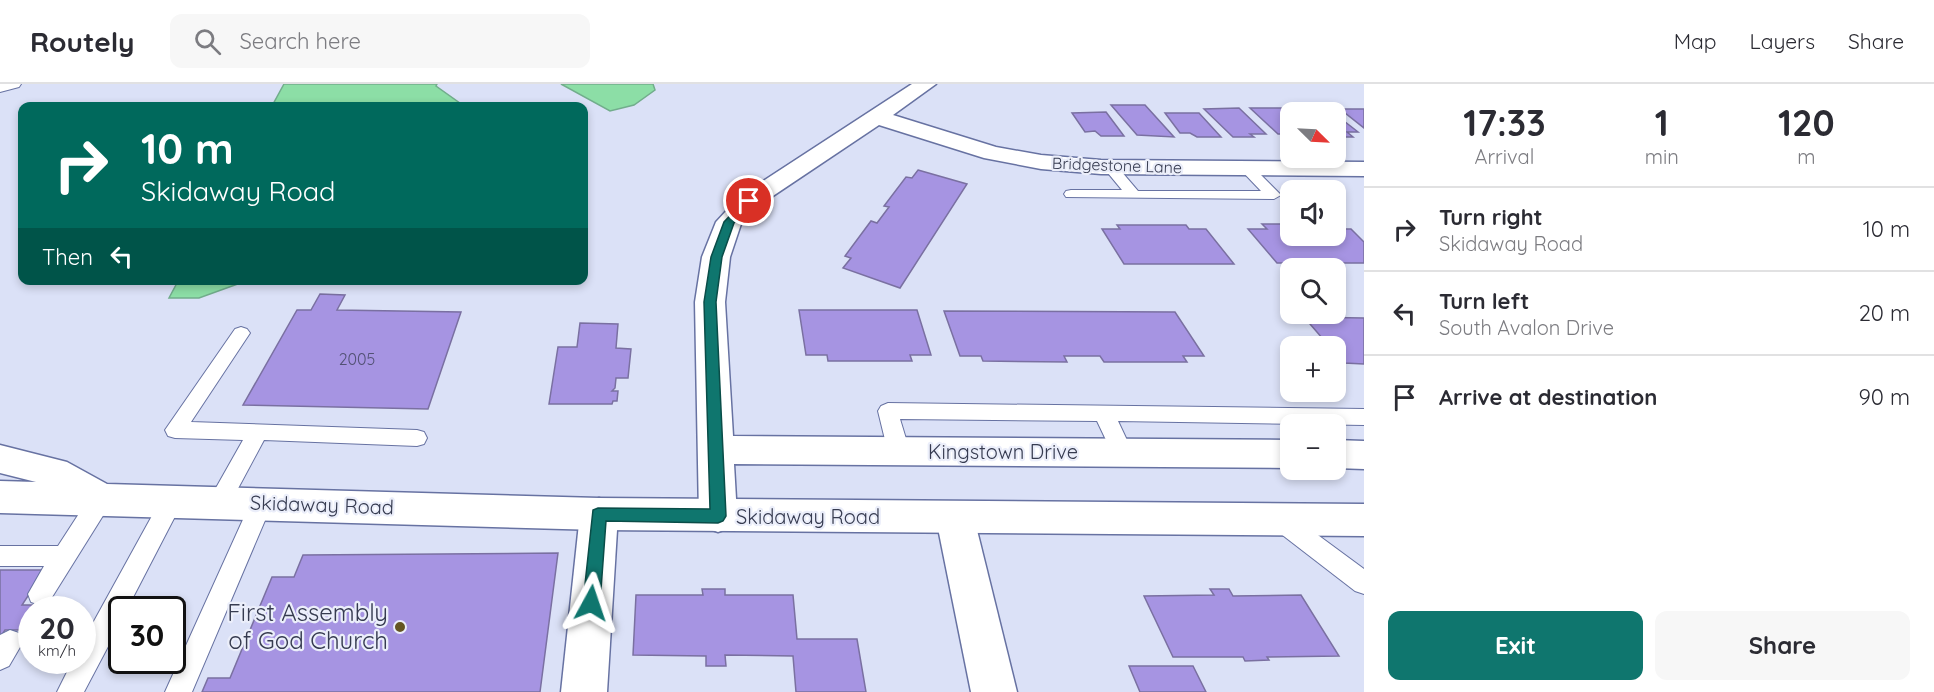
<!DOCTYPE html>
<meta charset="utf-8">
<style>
:root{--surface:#fff;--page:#f7f7f7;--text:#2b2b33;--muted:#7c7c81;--line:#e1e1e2;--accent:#0f766e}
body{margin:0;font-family:Quicksand,sans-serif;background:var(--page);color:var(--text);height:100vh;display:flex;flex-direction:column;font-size:22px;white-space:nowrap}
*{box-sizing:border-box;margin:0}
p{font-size:20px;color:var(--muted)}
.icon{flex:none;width:33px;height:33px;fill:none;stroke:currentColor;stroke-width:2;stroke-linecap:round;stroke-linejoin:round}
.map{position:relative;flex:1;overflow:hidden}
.details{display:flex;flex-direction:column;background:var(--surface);width:570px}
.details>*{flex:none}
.top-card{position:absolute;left:18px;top:18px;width:570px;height:183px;border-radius:12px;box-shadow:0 3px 9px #0003;background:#00695c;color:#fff;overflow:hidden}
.needle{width:39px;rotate:114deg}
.tools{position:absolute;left:1280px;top:18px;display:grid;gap:12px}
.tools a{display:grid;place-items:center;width:66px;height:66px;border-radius:12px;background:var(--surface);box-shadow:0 3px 9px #0003;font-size:30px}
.speed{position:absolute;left:18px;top:512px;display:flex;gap:12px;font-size:30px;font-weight:700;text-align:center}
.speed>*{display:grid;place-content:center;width:78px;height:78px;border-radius:50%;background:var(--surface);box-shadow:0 3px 9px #0003;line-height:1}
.speed small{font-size:15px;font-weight:400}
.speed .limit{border:3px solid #111;border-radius:9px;background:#fff;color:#111}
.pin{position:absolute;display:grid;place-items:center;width:51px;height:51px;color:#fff;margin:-26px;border:3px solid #fff;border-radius:50%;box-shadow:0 2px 6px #0007}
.me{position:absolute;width:66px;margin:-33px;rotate:5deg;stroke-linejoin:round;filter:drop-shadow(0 0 4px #0008)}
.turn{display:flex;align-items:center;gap:21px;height:126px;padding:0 24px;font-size:27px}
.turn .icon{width:78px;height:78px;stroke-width:2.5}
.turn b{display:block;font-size:42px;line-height:51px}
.then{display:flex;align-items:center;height:57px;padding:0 24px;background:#0003;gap:12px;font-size:22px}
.eta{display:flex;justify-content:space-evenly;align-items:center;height:102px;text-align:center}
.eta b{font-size:36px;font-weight:700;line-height:42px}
.primary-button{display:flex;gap:12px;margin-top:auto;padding:12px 24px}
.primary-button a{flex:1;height:69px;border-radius:12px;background:var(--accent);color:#fff;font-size:24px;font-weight:700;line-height:69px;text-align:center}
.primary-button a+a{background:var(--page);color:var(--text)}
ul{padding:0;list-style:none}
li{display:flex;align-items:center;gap:18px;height:84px;padding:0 24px;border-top:2px solid var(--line)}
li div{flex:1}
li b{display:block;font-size:22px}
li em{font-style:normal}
header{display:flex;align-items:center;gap:36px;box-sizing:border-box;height:84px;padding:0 30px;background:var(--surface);border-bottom:2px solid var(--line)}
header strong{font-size:28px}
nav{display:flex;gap:33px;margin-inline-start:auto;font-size:21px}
.search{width:420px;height:54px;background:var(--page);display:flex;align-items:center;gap:15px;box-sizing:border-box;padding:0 21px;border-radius:12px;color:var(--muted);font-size:22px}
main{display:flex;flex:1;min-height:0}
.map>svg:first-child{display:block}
.water{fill:#8cdea6;stroke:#72ad8c;stroke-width:1.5}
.building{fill:#a694e2;stroke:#7a70a1;stroke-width:1.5}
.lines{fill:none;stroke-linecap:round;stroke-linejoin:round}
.service-casing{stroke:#6772a2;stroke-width:2}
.minor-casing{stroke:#6772a2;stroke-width:3}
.secondary-casing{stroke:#6772a2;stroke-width:3}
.service{fill:#fff;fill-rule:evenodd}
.minor{fill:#fff;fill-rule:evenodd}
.secondary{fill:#fff;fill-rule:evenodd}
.route{fill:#0f766e;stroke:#0a4d48;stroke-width:1.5}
.poi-dot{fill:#645522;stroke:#ebeefa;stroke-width:2}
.labels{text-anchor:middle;stroke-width:4.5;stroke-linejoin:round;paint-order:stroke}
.far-street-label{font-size:16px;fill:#363b50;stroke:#ebeefa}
.number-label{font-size:16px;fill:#525174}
.street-label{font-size:20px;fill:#363b50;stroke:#ebeefa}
.near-poi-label{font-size:24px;fill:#363b50;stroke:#ebeefa;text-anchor:end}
</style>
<header>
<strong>Routely</strong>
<div class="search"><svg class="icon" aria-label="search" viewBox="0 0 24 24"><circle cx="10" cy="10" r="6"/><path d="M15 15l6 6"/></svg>Search here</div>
<nav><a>Map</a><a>Layers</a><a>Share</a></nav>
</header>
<main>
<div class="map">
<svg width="1364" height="608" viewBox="0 0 1364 608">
<rect width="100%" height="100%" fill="#dbe1f7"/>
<g class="water">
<path d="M 284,0 L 437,0 L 436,2 L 464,22 L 272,22 Z"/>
<path d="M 561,0 L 653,0 L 655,6 L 634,21 L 610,27 Z"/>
<path d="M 178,197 L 178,196 L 246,197 L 199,214 L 169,214 Z"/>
</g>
<g class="building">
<path d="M 1111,21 L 1145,21 L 1174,53 L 1137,51 Z"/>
<path d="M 1239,24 L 1266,50 L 1250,50 L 1254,53 L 1233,53 L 1204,25 Z"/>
<path d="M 1250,24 L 1285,24 L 1290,29 L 1290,50 L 1278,50 Z"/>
<path d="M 1340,25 L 1364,25 L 1364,44 Z"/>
<path d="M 1106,28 L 1124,52 L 1101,52 L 1095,47 L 1085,48 L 1072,29 Z"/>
<path d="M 1165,29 L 1199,29 L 1221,53 L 1197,53 L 1190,49 L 1180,49 Z"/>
<path d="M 1335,30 L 1358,48 L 1347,48 L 1353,53 L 1335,53 Z"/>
<path d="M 918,86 L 967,100 L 900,204 L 843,184 L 851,174 L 845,172 L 871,137 L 877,139 L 889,123 L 884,122 L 906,93 L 912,94 Z"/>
<path d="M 1262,140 L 1290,140 L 1290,152 L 1335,152 L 1335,145 L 1351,145 L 1364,158 L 1364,179 L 1277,179 L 1248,145 L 1267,145 Z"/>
<path d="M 1117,141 L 1186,141 L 1189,145 L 1206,145 L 1234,180 L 1124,180 L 1102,145 L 1120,145 Z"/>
<path d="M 320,210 L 345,211 L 337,226 L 461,228 L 428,325 L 243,321 L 297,226 L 311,226 Z"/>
<path d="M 799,226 L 917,226 L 931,271 L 910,271 L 912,277 L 828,277 L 827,271 L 806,271 Z"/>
<path d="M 944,227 L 1175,228 L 1204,272 L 1183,272 L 1187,278 L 1104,278 L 1100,272 L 1064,272 L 1067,278 L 983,277 L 981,272 L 960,272 Z"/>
<path d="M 1304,233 L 1364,234 L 1364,280 L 1344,279 L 1335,269 L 1335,262 L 1329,262 Z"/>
<path d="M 580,239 L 618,240 L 616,264 L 631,265 L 628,294 L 616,294 L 615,304 L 612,307 L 618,307 L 617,317 L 613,317 L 612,320 L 549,320 L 558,263 L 577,263 Z"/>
<path d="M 558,469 L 540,608 L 202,608 L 208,594 L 230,594 L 272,493 L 294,493 L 303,471 Z"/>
<path d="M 0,486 L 45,486 L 22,521 L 60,521 L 58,525 L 32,525 L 32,546 L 5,546 L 0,554 Z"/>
<path d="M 702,505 L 725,505 L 725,511 L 793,511 L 797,555 L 857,555 L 866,608 L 796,608 L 793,572 L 725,571 L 726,582 L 706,582 L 706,572 L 633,571 L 636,511 L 703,511 Z"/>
<path d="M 1210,505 L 1229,505 L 1233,512 L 1301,511 L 1339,572 L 1267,573 L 1269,576 L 1245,577 L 1243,573 L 1173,573 L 1144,512 L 1214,511 Z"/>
<path d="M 1129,582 L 1193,582 L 1206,608 L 1140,608 Z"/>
</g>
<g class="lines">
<defs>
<g id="service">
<path d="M 0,0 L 21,0 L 19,3 L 0,8 Z"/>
<path d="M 1110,79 L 1115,80 L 1138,107 L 1261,107 L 1239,84 L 1246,80 L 1251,81 L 1281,111 L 1274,115 L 1066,113 L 1064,110 L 1066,107 L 1071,106 L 1122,106 L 1103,83 Z"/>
<path d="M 241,243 L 247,245 L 250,249 L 191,338 L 417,346 L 424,348 L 427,354 L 424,360 L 417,362 L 264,356 L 227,425 L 219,427 L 211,425 L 208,418 L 243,356 L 175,354 L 168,352 L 165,346 L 235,245 Z"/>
<path d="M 888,319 L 1364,325 L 1364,341 L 1118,337 L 1133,369 L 1129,375 L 1122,377 L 1115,375 L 1097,337 L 900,335 L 910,368 L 906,374 L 899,376 L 892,374 L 888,368 L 878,327 L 881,322 Z"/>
<path d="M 101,406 L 109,408 L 112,415 L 109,422 L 49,518 L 40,521 L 31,518 L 28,510 L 44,482 L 0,482 L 0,462 L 58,462 L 93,408 Z"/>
<path d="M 172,408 L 180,410 L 183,417 L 127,525 L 122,525 L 122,536 L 84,608 L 57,608 L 73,576 L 82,576 L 82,559 L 164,410 Z"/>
<path d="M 261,411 L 269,413 L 272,420 L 192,608 L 165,608 L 250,420 L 253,413 Z"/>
<path d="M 1280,426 L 1288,429 L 1364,485 L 1364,510 L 1355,507 L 1272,443 L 1269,436 L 1272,429 Z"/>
<path d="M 10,546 L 19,549 L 23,558 L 9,582 L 0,586 L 0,551 Z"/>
</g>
<g id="minor">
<path d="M 912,0 L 936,0 L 893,31 L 996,63 L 1041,71 L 1101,76 L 1364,78 L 1364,92 L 1101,90 L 1041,85 L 984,74 L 879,41 L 758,122 L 741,140 L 730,173 L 725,218 L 733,352 L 1290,356 L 1290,384 L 734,380 L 737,432 L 732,443 L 718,448 L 704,443 L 699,432 L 695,218 L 702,173 L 716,138 L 740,112 Z"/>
<path d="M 1335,356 L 1364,357 L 1364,385 L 1335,384 Z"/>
<path d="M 599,414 L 612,419 L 618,430 L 607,608 L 561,608 L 580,430 L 586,419 Z"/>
<path d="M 955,418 L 969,422 L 974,434 L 1017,608 L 971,608 L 936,434 L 941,422 Z"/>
</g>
<path id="secondary" d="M 0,361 L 67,378 L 107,400 L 599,414 L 1364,420 L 1364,452 L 599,446 L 0,429 L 0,397 L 36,398 L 0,389 Z"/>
</defs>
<use href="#service" class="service-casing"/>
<use href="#minor" class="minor-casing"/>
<use href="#secondary" class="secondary-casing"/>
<use href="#service" class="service"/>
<use href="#minor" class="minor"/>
<use href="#secondary" class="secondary"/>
</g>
<path class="route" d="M 749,114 L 754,117 L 734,139 L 722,173 L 716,218 L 726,432 L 723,437 L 718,439 L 606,437 L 600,519 L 598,525 L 591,527 L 585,525 L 583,519 L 593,426 L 598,424 L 710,425 L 704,218 L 711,173 L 724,138 L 746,115 Z"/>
<circle class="poi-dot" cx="400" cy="543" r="6"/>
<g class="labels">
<g class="far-street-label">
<text transform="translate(1117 81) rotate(2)" y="6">Bridgestone Lane</text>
</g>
<g class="number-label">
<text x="357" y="281">2005</text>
</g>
<g class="street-label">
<text x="1003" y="375">Kingstown Drive</text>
<text transform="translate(322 421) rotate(2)" y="7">Skidaway Road</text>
<text x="808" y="440">Skidaway Road</text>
</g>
<g class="near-poi-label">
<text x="388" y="537">First Assembly<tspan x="388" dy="28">of God Church</tspan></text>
</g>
</g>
</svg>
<div class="tools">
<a><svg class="needle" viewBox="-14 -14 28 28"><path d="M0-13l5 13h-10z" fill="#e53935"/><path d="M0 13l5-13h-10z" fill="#7c7c81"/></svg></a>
<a><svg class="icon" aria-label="sound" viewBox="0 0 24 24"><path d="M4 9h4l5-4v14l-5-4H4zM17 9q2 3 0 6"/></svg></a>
<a><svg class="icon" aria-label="search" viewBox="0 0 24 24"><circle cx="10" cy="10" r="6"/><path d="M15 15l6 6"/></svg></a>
<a>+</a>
<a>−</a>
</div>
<div class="speed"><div>20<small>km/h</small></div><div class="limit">30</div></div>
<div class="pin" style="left:749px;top:117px;background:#d93025"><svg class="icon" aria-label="arrive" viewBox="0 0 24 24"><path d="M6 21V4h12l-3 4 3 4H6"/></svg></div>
<svg class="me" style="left:591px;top:519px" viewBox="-20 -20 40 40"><path d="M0-17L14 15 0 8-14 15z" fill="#0f766e" stroke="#fff" stroke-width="4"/></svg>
<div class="top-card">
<div class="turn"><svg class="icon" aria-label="right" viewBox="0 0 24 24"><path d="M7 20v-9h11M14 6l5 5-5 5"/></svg><div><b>10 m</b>Skidaway Road</div></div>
<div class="then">Then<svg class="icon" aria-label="left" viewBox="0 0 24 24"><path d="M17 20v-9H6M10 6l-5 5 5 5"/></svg></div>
</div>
</div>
<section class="details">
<div class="eta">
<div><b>17:33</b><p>Arrival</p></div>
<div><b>1</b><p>min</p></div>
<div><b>120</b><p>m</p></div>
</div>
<ul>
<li><svg class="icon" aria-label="right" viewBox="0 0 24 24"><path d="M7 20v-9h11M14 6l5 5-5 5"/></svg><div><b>Turn right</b><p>Skidaway Road</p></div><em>10 m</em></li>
<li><svg class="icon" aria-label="left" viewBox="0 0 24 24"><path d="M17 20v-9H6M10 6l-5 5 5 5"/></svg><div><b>Turn left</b><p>South Avalon Drive</p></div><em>20 m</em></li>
<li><svg class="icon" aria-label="arrive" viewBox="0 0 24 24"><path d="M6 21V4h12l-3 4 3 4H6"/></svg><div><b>Arrive at destination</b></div><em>90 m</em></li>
</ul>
<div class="primary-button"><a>Exit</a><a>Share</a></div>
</section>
</main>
